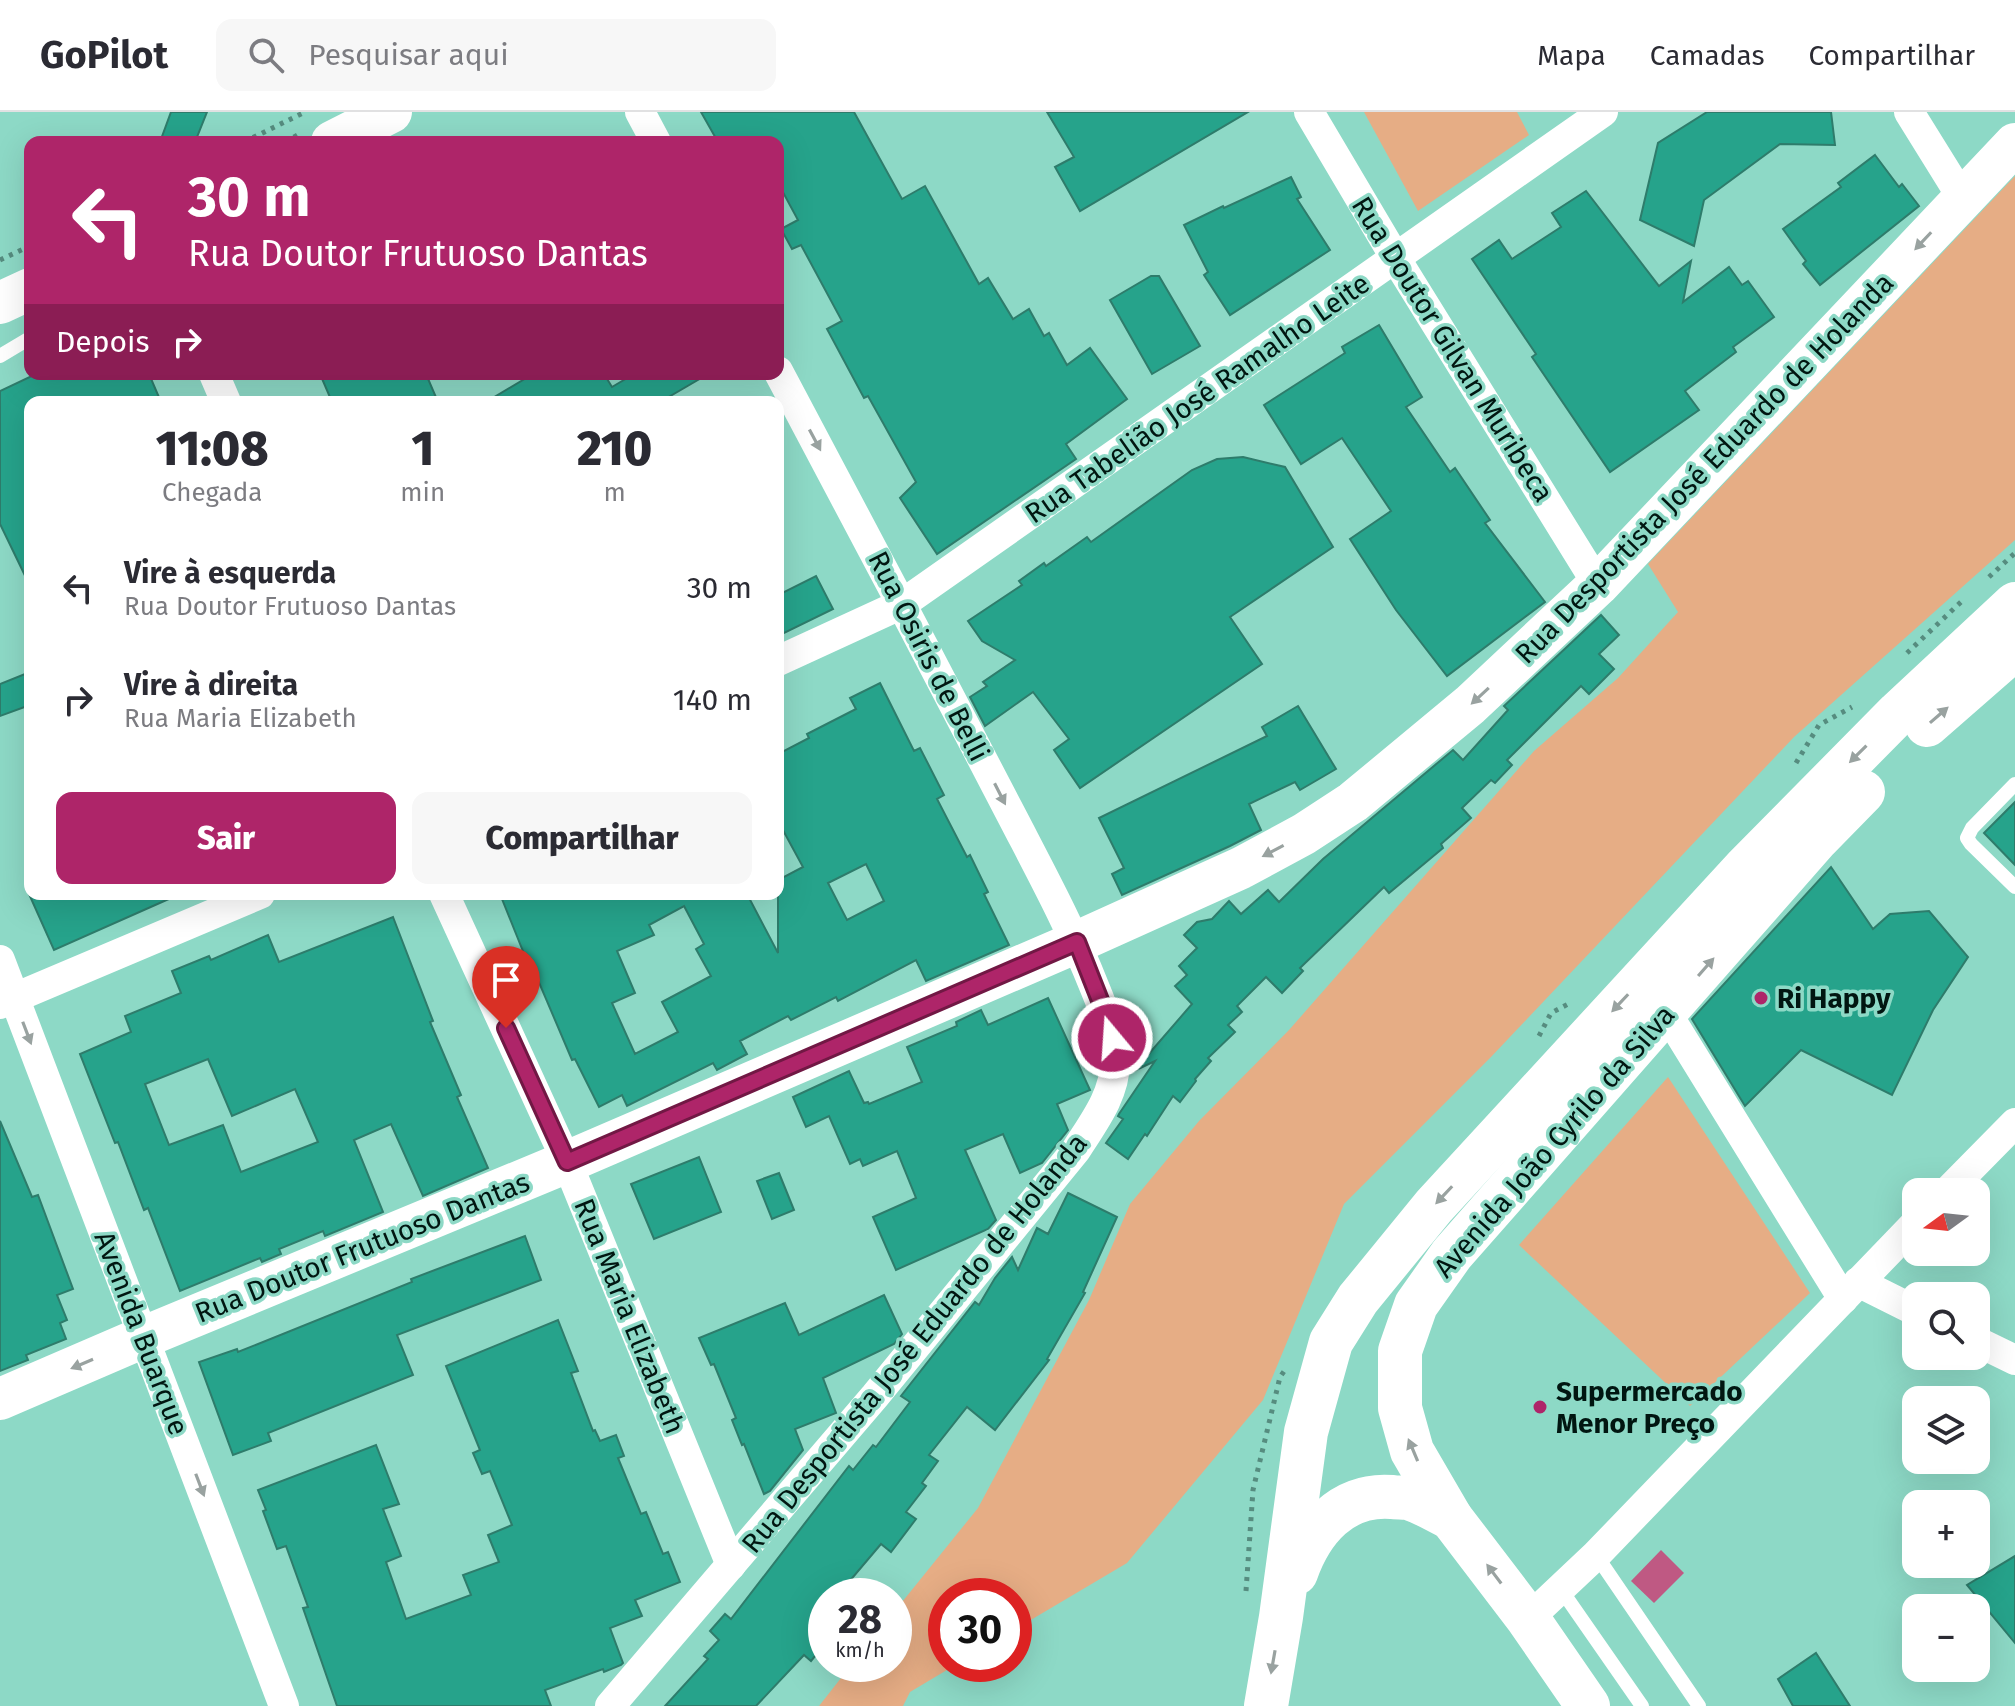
<!DOCTYPE html>
<html lang="pt">
<meta charset="utf-8">
<style>
:root{--surface:#fff;--page:#f7f7f7;--text:#2b2b33;--muted:#7c7c81;--line:#e1e1e2;--accent:#ae2569}
body{margin:0;font-family:"Fira Sans",sans-serif;background:var(--page);color:var(--text);height:100vh;display:flex;flex-direction:column;font-size:30px;white-space:nowrap}
*{box-sizing:border-box;margin:0}
p{font-size:26px;color:var(--muted)}
.icon{flex:none;width:44px;height:44px;fill:none;stroke:currentColor;stroke-width:2;stroke-linecap:round;stroke-linejoin:round}
.map{position:relative;flex:1;overflow:hidden}
.panel{position:absolute;left:24px;top:284px;width:760px;height:504px;display:flex;flex-direction:column;background:var(--surface);border-radius:16px;box-shadow:0 8px 32px #0002}
.panel>*{flex:none}
.top-card{position:absolute;left:24px;top:24px;width:760px;height:244px;border-radius:16px;box-shadow:0 8px 32px #0002;background:#ae2569;color:#fff;overflow:hidden}
.needle{width:52px;rotate:255deg}
.fabs{position:absolute;left:1902px;top:1066px;display:grid;gap:16px}
.fabs a{display:grid;place-items:center;width:88px;height:88px;border-radius:16px;background:var(--surface);box-shadow:0 8px 32px #0002;font-size:40px}
.speed{position:absolute;left:808px;top:1466px;display:flex;gap:16px;font-size:40px;font-weight:700;text-align:center}
.speed>*{display:grid;place-content:center;width:104px;height:104px;border-radius:50%;background:var(--surface);box-shadow:0 8px 32px #0002;line-height:1}
.speed small{font-size:20px;font-weight:400}
.speed .limit{border:12px solid #d22;background:#fff;color:#111}
.pin{position:absolute;display:grid;place-items:center;width:68px;height:68px;color:#fff;margin:-82px -34px;border-radius:50% 50% 50% 0;rotate:-45deg;box-shadow:0 0 8px #0007}
.pin .icon{rotate:45deg}
.me{position:absolute;width:88px;margin:-44px;rotate:342deg;stroke-linejoin:round;filter:drop-shadow(0 0 6px #0008)}
.turn{display:flex;align-items:center;gap:28px;height:168px;padding:0 32px;font-size:36px}
.turn .icon{width:104px;height:104px;stroke-width:2.5}
.turn b{display:block;font-size:56px;line-height:68px}
.then{display:flex;align-items:center;height:76px;padding:0 32px;background:#0003;gap:16px;font-size:30px}
.eta{display:flex;justify-content:space-evenly;align-items:center;height:136px;text-align:center}
.eta b{font-size:48px;font-weight:800;line-height:56px}
.button{display:flex;gap:16px;margin-top:auto;padding:16px 32px}
.button a{flex:1;height:92px;border-radius:16px;background:var(--accent);color:#fff;font-size:32px;font-weight:800;line-height:92px;text-align:center}
.button a+a{background:var(--page);color:var(--text)}
ul{padding:0;list-style:none}
li{display:flex;align-items:center;gap:24px;height:112px;padding:0 32px}
li div{flex:1}
li b{display:block;font-size:30px}
li em{font-style:normal}
header{display:flex;align-items:center;gap:48px;box-sizing:border-box;height:112px;padding:0 40px;background:var(--surface);border-bottom:2px solid var(--line)}
header strong{font-size:38px}
nav{display:flex;gap:44px;margin-inline-start:auto;font-size:28px}
.search{width:560px;height:72px;background:var(--page);display:flex;align-items:center;gap:20px;box-sizing:border-box;padding:0 28px;border-radius:16px;color:var(--muted);font-size:30px}
.map>svg:first-child{display:block}
.green{fill:#e6ad85}
.water{fill:#bf5983}
.building{fill:#26a38b;stroke:#2e7c6b;stroke-width:2;fill-rule:evenodd}
.lines{fill:none;stroke-linecap:round;stroke-linejoin:round}
.path{stroke:#568c7f;stroke-width:5;stroke-dasharray:4 6;stroke-linecap:butt}
.lane{stroke:#fff;stroke-width:14}
.street{stroke:#fff;stroke-width:30}
.secondary{stroke:#fff;stroke-width:42}
.primary{stroke:#fff;stroke-width:44}
.oneway{fill:#99a2a0}
.route-casing{stroke:#711844;stroke-width:20}
.route{stroke:#ae2569;stroke-width:14}
.poi-dot{fill:#ae2569;stroke:#8dd9c6;stroke-width:3}
.labels{text-anchor:middle;stroke-width:7;stroke-linejoin:round;paint-order:stroke}
.street-label{font-size:28px;fill:#011611;stroke:#8dd9c6}
.poi-label{font-size:28px;font-weight:bold;fill:#011611;stroke:#8dd9c6;text-anchor:start}
</style>
<header>
<strong>GoPilot</strong>
<div class="search"><svg class="icon" aria-label="search" viewBox="0 0 24 24"><circle cx="10" cy="10" r="6"/><path d="M15 15l6 6"/></svg>Pesquisar aqui</div>
<nav><a>Mapa</a><a>Camadas</a><a>Compartilhar</a></nav>
</header>
<div class="map">
<svg width="2015" height="1594" viewBox="0 0 2015 1594">
<rect width="100%" height="100%" fill="#8dd9c6"/>
<g class="green">
<path d="M 1364,0 L 1517,0 L 1529,23 L 1418,99 Z"/>
<path d="M 2015,64 L 2015,428 L 1794,625 L 1491,945 L 1344,1092 L 1263,1288 L 1127,1451 L 1014,1518 L 1014,1484 L 946,1484 L 946,1552 L 957,1552 L 910,1580 L 903,1594 L 819,1594 L 852,1552 L 894,1552 L 894,1500 L 978,1396 L 1089,1188 L 1130,1092 L 1199,1009 L 1289,918 L 1534,639 L 1618,566 L 1678,500 L 1648,452 Z"/>
<path d="M 1668,965 L 1810,1181 L 1690,1294 L 1519,1133 Z"/>
</g>
<path class="water" d="M 1661,1438 L 1684,1461 L 1654,1491 L 1631,1469 Z"/>
<g class="building">
<path d="M 171,0 L 207,0 L 195,30 L 160,30 Z"/>
<path d="M 701,0 L 854,0 L 902,87 L 925,74 L 979,172 L 988,166 L 1013,207 L 1029,197 L 1044,224 L 1049,221 L 1067,253 L 1090,236 L 1127,287 L 1066,332 L 1076,347 L 937,442 L 900,386 L 916,370 L 868,284 L 864,286 L 827,217 L 842,209 L 801,133 L 792,137 L 781,117 L 798,108 L 778,71 L 778,30 L 718,30 Z"/>
<path d="M 1047,0 L 1248,0 L 1080,99 L 1055,55 L 1074,45 Z"/>
<path d="M 1707,0 L 1831,0 L 1835,33 L 1780,32 L 1704,88 L 1694,134 L 1640,108 L 1658,31 Z"/>
<path d="M 1875,43 L 1899,75 L 1902,72 L 1919,94 L 1820,173 L 1803,152 L 1806,149 L 1783,117 L 1841,75 L 1838,71 Z"/>
<path d="M 1291,65 L 1301,85 L 1297,87 L 1330,138 L 1230,203 L 1204,163 L 1208,160 L 1184,113 L 1223,94 L 1224,96 Z"/>
<path d="M 1586,79 L 1659,174 L 1691,149 L 1683,190 L 1729,155 L 1742,173 L 1748,169 L 1774,205 L 1733,235 L 1736,240 L 1685,279 L 1699,298 L 1610,360 L 1532,245 L 1536,242 L 1472,147 L 1499,128 L 1512,147 L 1561,115 L 1552,101 Z"/>
<path d="M 1151,164 L 1159,164 L 1200,234 L 1152,262 L 1110,188 Z"/>
<path d="M 1379,213 L 1422,285 L 1406,295 L 1450,360 L 1455,356 L 1490,408 L 1485,411 L 1545,490 L 1447,564 L 1396,498 L 1350,427 L 1391,399 L 1342,326 L 1301,352 L 1264,293 L 1345,241 L 1342,235 Z"/>
<path d="M 36,262 L 149,262 L 161,290 L 30,290 L 30,474 L 0,412 L 0,279 Z"/>
<path d="M 320,262 L 426,262 L 438,290 L 332,290 Z"/>
<path d="M 533,262 L 604,262 L 612,275 L 634,262 L 708,262 L 660,290 L 486,290 Z"/>
<path d="M 1243,345 L 1285,355 L 1333,435 L 1230,505 L 1262,552 L 1080,676 L 1054,638 L 1069,627 L 1033,580 L 985,614 L 970,585 L 987,574 L 983,570 L 1015,548 L 982,529 L 968,509 L 1022,473 L 1019,469 L 1044,451 L 1046,454 L 1087,425 L 1091,430 L 1192,358 L 1217,347 Z"/>
<path d="M 816,464 L 833,497 L 778,524 L 778,483 Z"/>
<path d="M 1601,503 L 1619,523 L 1599,542 L 1614,557 L 1589,582 L 1581,574 L 1507,648 L 1512,653 L 1495,671 L 1491,668 L 1462,696 L 1471,706 L 1441,732 L 1443,736 L 1389,781 L 1384,775 L 1300,856 L 1303,859 L 1282,881 L 1266,865 L 1237,894 L 1242,900 L 1228,913 L 1235,920 L 1208,946 L 1211,949 L 1195,967 L 1196,969 L 1180,990 L 1173,984 L 1147,1024 L 1145,1022 L 1128,1047 L 1106,1031 L 1123,1007 L 1118,1004 L 1119,1002 L 1155,949 L 1134,959 L 1192,892 L 1175,874 L 1187,863 L 1179,854 L 1197,836 L 1184,823 L 1197,810 L 1212,807 L 1229,789 L 1241,802 L 1268,778 L 1279,790 L 1323,747 L 1453,638 L 1463,648 L 1508,598 L 1504,594 Z"/>
<path d="M 30,560 L 30,593 L 0,604 L 0,572 Z"/>
<path d="M 880,571 L 914,639 L 920,636 L 944,683 L 937,687 L 967,745 L 970,743 L 988,780 L 984,782 L 1009,833 L 926,869 L 916,848 L 838,889 L 836,885 L 791,908 L 788,904 L 740,929 L 747,942 L 717,958 L 713,951 L 627,994 L 622,983 L 599,995 L 575,947 L 572,948 L 538,868 L 535,869 L 500,782 L 747,782 L 778,841 L 778,768 L 803,755 L 778,709 L 778,642 L 809,626 L 807,622 L 856,597 L 850,586 ZM 866,752 L 884,789 L 847,808 L 828,771 ZM 684,794 L 704,832 L 696,837 L 711,864 L 662,890 L 678,920 L 635,942 L 612,891 L 635,881 L 617,839 L 654,823 L 649,813 Z"/>
<path d="M 1298,594 L 1336,657 L 1300,678 L 1295,670 L 1249,692 L 1261,718 L 1230,734 L 1122,783 L 1112,762 L 1124,756 L 1099,706 L 1267,624 L 1262,615 Z"/>
<path d="M 2015,690 L 2015,753 L 1984,721 Z"/>
<path d="M 1831,755 L 1873,817 L 1890,802 L 1929,799 L 1968,845 L 1933,898 L 1892,983 L 1801,938 L 1745,994 L 1692,907 Z"/>
<path d="M 29,782 L 180,782 L 54,838 Z"/>
<path d="M 393,805 L 433,909 L 430,910 L 461,983 L 457,985 L 488,1056 L 423,1084 L 391,1012 L 354,1028 L 383,1100 L 325,1124 L 323,1119 L 279,1137 L 281,1142 L 262,1150 L 260,1146 L 180,1179 L 148,1096 L 144,1098 L 118,1030 L 115,1031 L 80,942 L 131,920 L 125,904 L 181,881 L 172,859 L 209,844 L 211,848 L 268,823 L 279,850 ZM 208,947 L 232,1004 L 295,977 L 318,1030 L 241,1060 L 223,1013 L 169,1033 L 145,972 Z"/>
<path d="M 1048,886 L 1090,978 L 1057,992 L 1068,1018 L 1042,1051 L 1020,1061 L 1003,1022 L 965,1038 L 996,1108 L 988,1117 L 896,1158 L 873,1105 L 916,1086 L 897,1039 L 863,1054 L 860,1047 L 850,1052 L 829,1004 L 806,1015 L 793,985 L 849,959 L 864,991 L 868,990 L 869,992 L 922,970 L 907,935 L 957,914 L 956,910 L 981,898 L 988,913 Z"/>
<path d="M 0,1009 L 32,1085 L 38,1083 L 73,1177 L 57,1183 L 67,1208 L 60,1211 L 66,1227 L 26,1243 L 28,1248 L 0,1259 Z"/>
<path d="M 699,1045 L 721,1100 L 654,1127 L 631,1072 Z"/>
<path d="M 779,1061 L 794,1098 L 772,1107 L 757,1069 Z"/>
<path d="M 1068,1081 L 1117,1105 L 1083,1180 L 1085,1181 L 1047,1247 L 1049,1248 L 995,1318 L 967,1295 L 929,1343 L 938,1349 L 922,1371 L 926,1374 L 906,1400 L 916,1407 L 891,1440 L 881,1432 L 837,1484 L 826,1484 L 826,1508 L 814,1522 L 825,1532 L 811,1549 L 804,1543 L 756,1594 L 665,1594 L 708,1547 L 704,1544 L 719,1528 L 710,1519 L 725,1502 L 731,1507 L 849,1354 L 853,1358 L 873,1333 L 876,1335 L 910,1290 L 901,1284 L 975,1190 L 979,1193 L 995,1166 L 1012,1145 L 1018,1158 L 1037,1116 L 1048,1122 Z"/>
<path d="M 525,1124 L 541,1168 L 397,1223 L 413,1263 L 268,1321 L 271,1329 L 233,1343 L 199,1250 L 237,1237 L 238,1240 L 412,1170 L 411,1167 Z"/>
<path d="M 884,1183 L 902,1222 L 894,1232 L 823,1266 L 836,1301 L 795,1317 L 803,1338 L 770,1379 L 764,1382 L 744,1332 L 742,1333 L 732,1308 L 736,1306 L 714,1252 L 711,1253 L 699,1226 L 785,1191 L 799,1223 Z"/>
<path d="M 558,1208 L 578,1259 L 571,1261 L 593,1319 L 595,1318 L 600,1329 L 616,1323 L 624,1344 L 618,1346 L 641,1402 L 646,1400 L 663,1442 L 668,1440 L 680,1470 L 635,1488 L 642,1504 L 610,1516 L 623,1551 L 621,1553 L 604,1560 L 603,1557 L 545,1578 L 551,1594 L 337,1594 L 303,1496 L 308,1495 L 286,1434 L 277,1437 L 263,1399 L 266,1398 L 258,1378 L 376,1333 L 399,1392 L 383,1397 L 401,1444 L 386,1450 L 406,1507 L 471,1483 L 463,1463 L 499,1450 L 488,1423 L 512,1413 L 490,1359 L 482,1362 L 473,1341 L 480,1338 L 446,1254 Z"/>
<path d="M 2015,1444 L 2015,1531 L 1967,1473 Z"/>
<path d="M 1816,1541 L 1850,1594 L 1793,1594 L 1778,1567 Z"/>
</g>
<g class="lines">
<g class="path">
<path d="M 244,30 L 305,0"/>
<path d="M 285,30 L 301,21"/>
<path d="M 0,148 L 30,134"/>
<path d="M 1989,465 L 2015,441"/>
<path d="M 1907,541 L 1961,490"/>
<path d="M 1796,651 L 1819,613 L 1852,595"/>
<path d="M 1539,924 L 1551,901 L 1572,890"/>
<path d="M 1246,1479 L 1253,1378 L 1280,1265 L 1285,1258"/>
</g>
<g class="lane">
<path d="M 0,244 L 30,226"/>
<path d="M 2015,672 L 1972,716 L 1967,726 L 1971,732 L 2015,775"/>
<path d="M 1596,1443 L 1699,1594"/>
<path d="M 1560,1476 L 1642,1594"/>
</g>
<g class="street">
<path d="M 640,0 L 656,30"/>
<path d="M 1309,0 L 1396,147 L 1598,473"/>
<path d="M 1909,0 L 1963,87"/>
<path d="M 214,262 L 226,290"/>
<path d="M 778,549 L 902,492 L 1603,0"/>
<path d="M 444,782 L 567,1050 L 731,1453"/>
<path d="M 0,848 L 284,1594"/>
<path d="M 0,892 L 260,782"/>
<path d="M 1666,900 L 1843,1187"/>
<path d="M 1947,1080 L 2015,1011"/>
<path d="M 1858,1170 L 1916,1199"/>
<path d="M 1976,1229 L 2015,1248"/>
<path d="M 1528,1507 L 1596,1443 L 1916,1111"/>
<path d="M 610,1594 L 875,1284 L 1076,1038 C 1093,1011 1115,983 1115,950 C 1114,924 1104,898 1094,874 C 1072,818 1043,764 1015,710 C 937,559 858,409 778,259"/>
</g>
<g class="secondary">
<path d="M 332,30 L 391,0"/>
<path d="M 0,191 L 30,177"/>
<path d="M 0,1287 L 144,1225 L 567,1050 L 1077,830 L 1241,756 L 1304,722 L 1353,690 L 1470,593 L 1598,473 L 2015,32"/>
</g>
<g class="primary">
<path d="M 1927,613 L 2015,536"/>
<path d="M 1296,1461 C 1311,1418 1342,1381 1392,1385 C 1398,1386 1405,1385 1411,1387 C 1424,1391 1438,1400 1451,1406"/>
<path d="M 1266,1594 L 1281,1505 L 1306,1320 L 1331,1230 L 1358,1187 L 1434,1094 L 1746,755 L 1898,601 L 2015,492"/>
<path d="M 1588,1594 L 1528,1507 L 1451,1406 L 1412,1339 L 1400,1296 L 1400,1239 L 1416,1193 L 1452,1142 L 1817,727 L 1863,680"/>
</g>
</g>
<defs><path id="oneway-solid" d="M-6-.8H1V-3.2L6.5 0L1 3.2V.8H-6Z" transform="scale(2)"/></defs>
<g class="oneway">
<use href="#oneway-solid" transform="translate(1923 129) rotate(133)"/>
<use href="#oneway-solid" transform="translate(815 328) rotate(62)"/>
<use href="#oneway-solid" transform="translate(1480 584) rotate(137)"/>
<use href="#oneway-solid" transform="translate(1939 603) rotate(-41)"/>
<use href="#oneway-solid" transform="translate(1858 642) rotate(135)"/>
<use href="#oneway-solid" transform="translate(1000 682) rotate(63)"/>
<use href="#oneway-solid" transform="translate(1273 739) rotate(152)"/>
<use href="#oneway-solid" transform="translate(1706 855) rotate(-49)"/>
<use href="#oneway-solid" transform="translate(1620 891) rotate(133)"/>
<use href="#oneway-solid" transform="translate(27 921) rotate(69)"/>
<use href="#oneway-solid" transform="translate(1444 1083) rotate(133)"/>
<use href="#oneway-solid" transform="translate(82 1252) rotate(157)"/>
<use href="#oneway-solid" transform="translate(1413 1338) rotate(-113)"/>
<use href="#oneway-solid" transform="translate(200 1373) rotate(69)"/>
<use href="#oneway-solid" transform="translate(1494 1462) rotate(-127)"/>
<use href="#oneway-solid" transform="translate(1273 1550) rotate(100)"/>
</g>
<g class="lines">
<defs>
<path id="route" d="M 506,916 L 567,1050 L 1077,830 L 1103,896 L 1112,926"/>
</defs>
<use href="#route" class="route-casing"/>
<use href="#route" class="route"/>
</g>
<g class="poi-dot">
<circle cx="1761" cy="886" r="8"/>
<circle cx="1540" cy="1295" r="8"/>
</g>
<g class="labels">
<g class="street-label">
<text transform="translate(1453 237) rotate(58)" y="10">Rua Doutor Gilvan Muribeca</text>
<text transform="translate(1197 286) rotate(-35)" y="10">Rua Tabelião José Ramalho Leite</text>
<text transform="translate(1704 356) rotate(-46)" y="10">Rua Desportista José Eduardo de Holanda</text>
<text transform="translate(929 544) rotate(63)" y="10">Rua Osiris de Belli</text>
<text transform="translate(1554 1029) rotate(-49)" y="10">Avenida João Cyrilo da Silva</text>
<text transform="translate(362 1135) rotate(-22)" y="10">Rua Doutor Frutuoso Dantas</text>
<text transform="translate(630 1204) rotate(68)" y="10">Rua Maria Elizabeth</text>
<text transform="translate(142 1221) rotate(69)" y="10">Avenida Buarque</text>
<text transform="translate(914 1231) rotate(-51)" y="10">Rua Desportista José Eduardo de Holanda</text>
</g>
<g class="poi-label">
<text x="1777" y="896">Ri Happy</text>
<text x="1556" y="1289">Supermercado<tspan x="1556" dy="32">Menor Preço</tspan></text>
</g>
</g>
</svg>
<div class="fabs">
<a><svg class="needle" viewBox="-14 -14 28 28"><path d="M0-13l5 13h-10z" fill="#e53935"/><path d="M0 13l5-13h-10z" fill="#7c7c81"/></svg></a>
<a><svg class="icon" aria-label="search" viewBox="0 0 24 24"><circle cx="10" cy="10" r="6"/><path d="M15 15l6 6"/></svg></a>
<a><svg class="icon" aria-label="layers" viewBox="0 0 24 24"><path d="M12 4l9 5-9 5-9-5zM3 14l9 5 9-5"/></svg></a>
<a>+</a>
<a>−</a>
</div>
<div class="speed"><div>28<small>km/h</small></div><div class="limit">30</div></div>
<div class="pin" style="left:506px;top:916px;background:#d93025"><svg class="icon" aria-label="arrive" viewBox="0 0 24 24"><path d="M6 21V4h12l-3 4 3 4H6"/></svg></div>
<svg class="me" style="left:1112px;top:926px" viewBox="-20 -20 40 40"><circle r="17" fill="#ae2569" stroke="#fff" stroke-width="3"/><path d="M0-11L8 9 0 5-8 9z" fill="#fff"/></svg>
<div class="top-card">
<div class="turn"><svg class="icon" aria-label="left" viewBox="0 0 24 24"><path d="M17 20v-9H6M10 6l-5 5 5 5"/></svg><div><b>30 m</b>Rua Doutor Frutuoso Dantas</div></div>
<div class="then">Depois<svg class="icon" aria-label="right" viewBox="0 0 24 24"><path d="M7 20v-9h11M14 6l5 5-5 5"/></svg></div>
</div>
<section class="panel">
<div class="eta">
<div><b>11:08</b><p>Chegada</p></div>
<div><b>1</b><p>min</p></div>
<div><b>210</b><p>m</p></div>
</div>
<ul>
<li><svg class="icon" aria-label="left" viewBox="0 0 24 24"><path d="M17 20v-9H6M10 6l-5 5 5 5"/></svg><div><b>Vire à esquerda</b><p>Rua Doutor Frutuoso Dantas</p></div><em>30 m</em></li>
<li><svg class="icon" aria-label="right" viewBox="0 0 24 24"><path d="M7 20v-9h11M14 6l5 5-5 5"/></svg><div><b>Vire à direita</b><p>Rua Maria Elizabeth</p></div><em>140 m</em></li>
</ul>
<div class="button"><a>Sair</a><a>Compartilhar</a></div>
</section>
</div>
